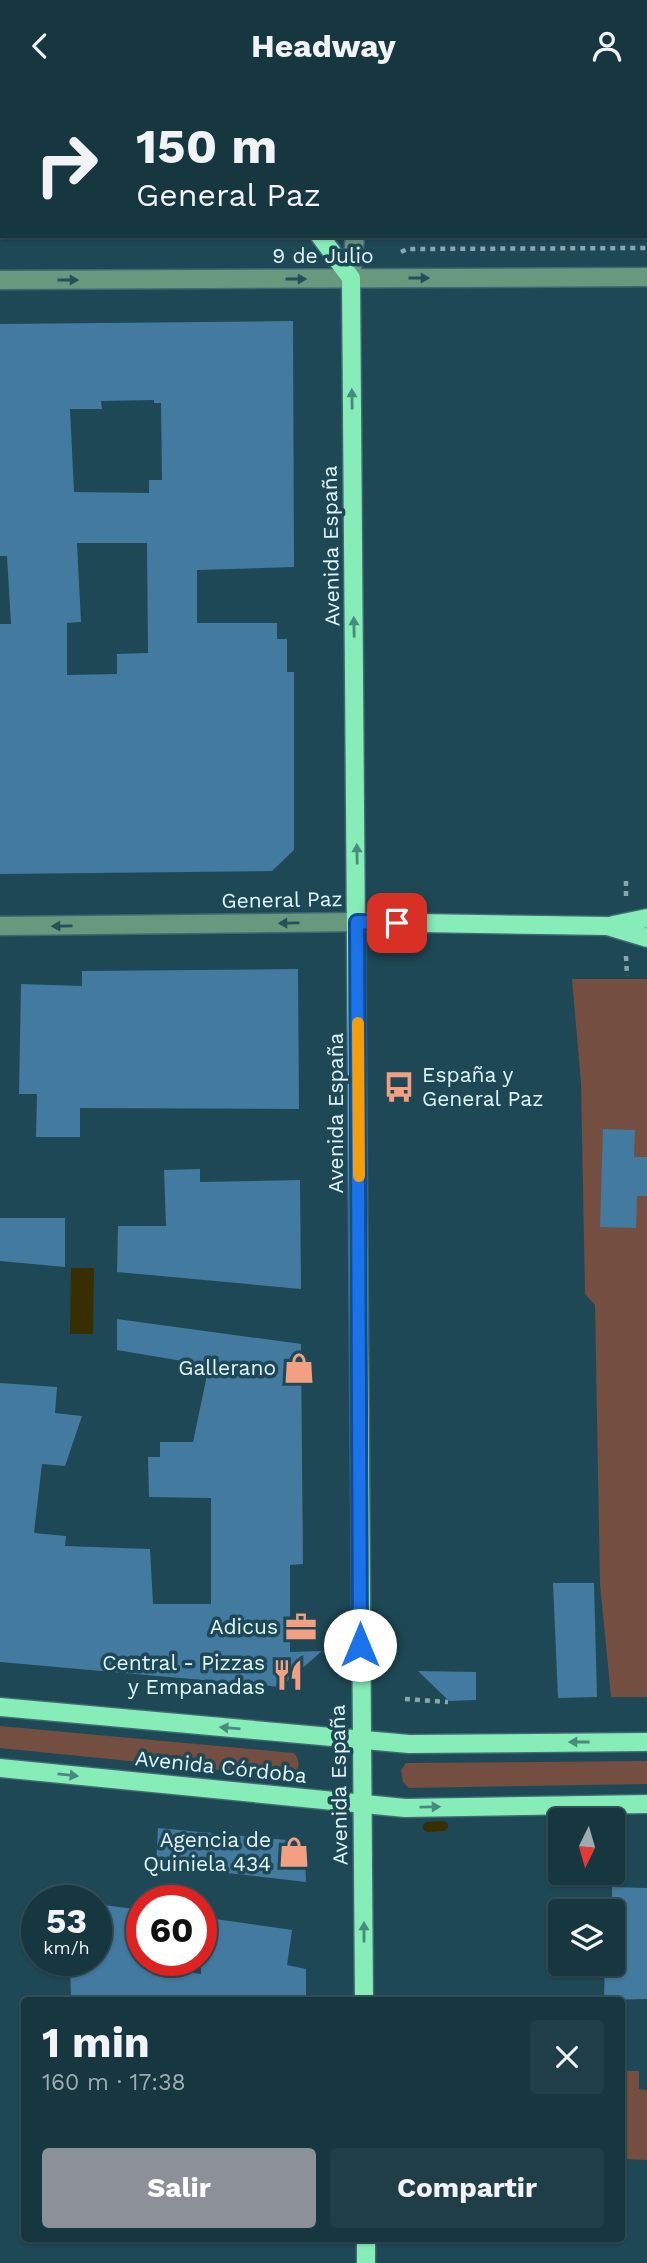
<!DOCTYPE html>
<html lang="es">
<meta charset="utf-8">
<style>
:root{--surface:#163640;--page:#1f3e47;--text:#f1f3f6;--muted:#9eabb1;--line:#355059;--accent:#8c9099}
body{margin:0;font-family:"Work Sans",sans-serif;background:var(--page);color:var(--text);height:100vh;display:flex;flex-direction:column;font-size:26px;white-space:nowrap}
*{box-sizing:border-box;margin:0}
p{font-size:23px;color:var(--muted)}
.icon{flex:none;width:38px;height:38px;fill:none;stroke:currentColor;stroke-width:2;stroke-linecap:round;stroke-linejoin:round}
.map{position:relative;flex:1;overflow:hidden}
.sheet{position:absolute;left:21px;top:1906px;width:604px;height:245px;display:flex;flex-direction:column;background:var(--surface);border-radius:7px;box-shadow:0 2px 5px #0004,0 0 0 2px var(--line)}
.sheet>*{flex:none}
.hud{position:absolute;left:0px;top:0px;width:648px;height:147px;box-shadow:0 2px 5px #0004,0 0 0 2px var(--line);background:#163640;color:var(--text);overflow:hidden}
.needle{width:46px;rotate:185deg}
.controls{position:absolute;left:548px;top:1717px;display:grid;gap:14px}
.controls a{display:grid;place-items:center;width:77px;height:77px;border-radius:7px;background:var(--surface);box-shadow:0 2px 5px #0004,0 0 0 2px var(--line);font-size:35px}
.speed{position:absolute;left:21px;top:1794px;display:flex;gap:14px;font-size:35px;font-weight:700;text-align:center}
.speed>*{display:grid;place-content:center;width:91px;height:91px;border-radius:50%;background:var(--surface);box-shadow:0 2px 5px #0004,0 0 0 2px var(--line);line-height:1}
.speed small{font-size:18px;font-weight:400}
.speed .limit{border:10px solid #d22;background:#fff;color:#111}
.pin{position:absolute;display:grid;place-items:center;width:60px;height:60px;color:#fff;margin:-30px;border-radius:14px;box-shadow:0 4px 10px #0006}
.me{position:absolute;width:77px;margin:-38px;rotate:0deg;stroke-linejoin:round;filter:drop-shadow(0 0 5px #0008)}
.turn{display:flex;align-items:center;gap:24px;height:147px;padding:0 21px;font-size:32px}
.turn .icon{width:91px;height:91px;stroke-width:2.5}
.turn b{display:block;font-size:49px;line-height:60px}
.round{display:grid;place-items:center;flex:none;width:74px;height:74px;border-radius:7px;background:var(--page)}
.summary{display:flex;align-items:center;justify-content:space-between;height:119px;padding:0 21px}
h1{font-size:42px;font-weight:700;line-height:52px}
.cta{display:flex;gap:14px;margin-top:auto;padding:14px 21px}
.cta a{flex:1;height:80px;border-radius:7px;background:var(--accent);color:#fff;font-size:28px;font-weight:700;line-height:80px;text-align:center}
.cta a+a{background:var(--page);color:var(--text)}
header{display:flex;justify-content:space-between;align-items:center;height:91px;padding:0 21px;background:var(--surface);font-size:32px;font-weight:700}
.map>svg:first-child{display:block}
.green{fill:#734e41}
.water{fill:#372f00}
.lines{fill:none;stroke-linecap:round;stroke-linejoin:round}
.stream{stroke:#372f00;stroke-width:10}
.building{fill:#437a9f;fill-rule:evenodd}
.minor-casing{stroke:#416773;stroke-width:21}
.major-casing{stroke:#416773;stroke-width:21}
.path{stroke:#87a6af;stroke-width:4.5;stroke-dasharray:5 5;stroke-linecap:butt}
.minor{stroke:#68987e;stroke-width:18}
.major{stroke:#86edb9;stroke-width:18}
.oneway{fill:#255059}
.oneway2{fill:#488a7d}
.route-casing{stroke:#114b97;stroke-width:18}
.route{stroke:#1a73e8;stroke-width:12}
.slow{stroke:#f59e0b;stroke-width:12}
.labels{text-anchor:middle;stroke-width:7;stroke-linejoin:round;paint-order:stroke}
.street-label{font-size:21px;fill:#e0f6fd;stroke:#1e4855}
.poi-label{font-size:21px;fill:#e0f6fd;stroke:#1e4855;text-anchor:end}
</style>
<header><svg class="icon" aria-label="back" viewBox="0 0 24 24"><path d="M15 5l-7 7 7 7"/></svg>Headway<svg class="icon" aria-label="person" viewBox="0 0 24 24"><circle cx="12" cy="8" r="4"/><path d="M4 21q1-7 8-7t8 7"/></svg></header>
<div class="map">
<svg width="647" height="2172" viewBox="0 0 647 2172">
<rect width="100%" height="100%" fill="#1e4855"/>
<g class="green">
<path d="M 572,888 L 647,888 L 647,1606 L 611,1606 L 600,1493 L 595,1214 L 585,1203 L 581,992 Z"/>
<path d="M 0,1635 L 294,1662 C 301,1670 300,1681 289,1686 L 0,1657 Z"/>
<path d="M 647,1670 L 647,1693 L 409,1697 L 403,1691 L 401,1679 L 406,1672 Z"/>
<path d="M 621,1980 L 639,1980 L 639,1998 L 647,1999 L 647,2069 L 621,2068 Z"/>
</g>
<path class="water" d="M 71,1177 L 94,1177 L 93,1243 L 70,1243 Z"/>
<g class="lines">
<path class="stream" d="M 428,1736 L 443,1735"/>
</g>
<g class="building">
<path d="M 293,230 L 294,476 L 197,479 L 197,532 L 277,532 L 277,548 L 287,548 L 287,581 L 294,581 L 294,759 L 272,780 L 0,783 L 0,533 L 11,533 L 7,465 L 0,465 L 0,233 ZM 154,309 L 154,312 L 161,312 L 162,389 L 149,389 L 149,402 L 74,401 L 70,318 L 102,318 L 101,310 ZM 77,452 L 147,452 L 148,562 L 117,563 L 117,583 L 67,584 L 67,532 L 81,531 Z"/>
<path d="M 298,878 L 299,1018 L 80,1017 L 80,1046 L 36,1046 L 37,1003 L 19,1003 L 21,893 L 82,895 L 82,880 Z"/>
<path d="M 603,1038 L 635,1039 L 634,1066 L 647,1066 L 647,1105 L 637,1105 L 636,1137 L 600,1136 Z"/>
<path d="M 200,1078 L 200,1091 L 300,1089 L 301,1198 L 117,1181 L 118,1135 L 166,1135 L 164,1079 Z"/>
<path d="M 0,1127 L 65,1127 L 65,1176 L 0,1170 Z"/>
<path d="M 117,1228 L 301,1253 L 303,1473 L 290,1474 L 290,1561 L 322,1560 L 281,1596 L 0,1571 L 0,1292 L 57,1296 L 55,1322 L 82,1325 L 65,1375 L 42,1373 L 34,1442 L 66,1445 L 65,1455 L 150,1458 L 153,1513 L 211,1513 L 211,1407 L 149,1406 L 148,1366 L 160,1366 L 160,1351 L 193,1351 L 207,1284 L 192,1281 L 194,1272 L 117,1259 Z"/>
<path d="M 553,1492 L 594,1492 L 597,1606 L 558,1607 Z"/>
<path d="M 418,1580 L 476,1581 L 476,1609 L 449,1610 Z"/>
<path d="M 158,1737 L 286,1749 L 305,1769 L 306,1791 L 156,1774 Z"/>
<path d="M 612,1796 L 647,1797 L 647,1908 L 604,1909 L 605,1872 L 612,1872 Z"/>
<path d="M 96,1813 L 142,1819 L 142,1869 L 145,1869 L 146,1876 L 201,1883 L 201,1826 L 292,1839 L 287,1874 L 306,1878 L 306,1909 L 71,1909 L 70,1869 L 96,1869 Z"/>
</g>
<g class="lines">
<defs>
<g id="minor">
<path d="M 361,0 L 361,2"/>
<path d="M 351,187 L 355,145"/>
<path d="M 0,189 L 647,186"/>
<path d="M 0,835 L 357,831"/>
</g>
<g id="major">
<path d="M 240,0 L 241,2"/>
<path d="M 320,145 L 351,187 L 364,1909"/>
<path d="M 357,831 L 607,835 L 647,847"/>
<path d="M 613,834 L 647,827"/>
<path d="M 0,1616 L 409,1653 L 647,1651"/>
<path d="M 0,1677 L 405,1717 L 647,1713"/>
<path d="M 366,2147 L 366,2172"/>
</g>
</defs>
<use href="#minor" class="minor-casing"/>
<use href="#major" class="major-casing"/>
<g class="path">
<path d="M 401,161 L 407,158 L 647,157"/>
<path d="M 626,790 L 626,806"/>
<path d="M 626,865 L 627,885"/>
<path d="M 405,1608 L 448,1611"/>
</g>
<use href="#minor" class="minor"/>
<use href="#major" class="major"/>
</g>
<defs><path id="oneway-solid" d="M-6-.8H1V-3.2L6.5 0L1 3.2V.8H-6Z" transform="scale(1.75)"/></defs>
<g class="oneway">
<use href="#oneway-solid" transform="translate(419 187)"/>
<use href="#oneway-solid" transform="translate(296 188)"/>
<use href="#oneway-solid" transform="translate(68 189)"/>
<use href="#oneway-solid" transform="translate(289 832) rotate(179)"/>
<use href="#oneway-solid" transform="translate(62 835) rotate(179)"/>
</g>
<g class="oneway2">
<use href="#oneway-solid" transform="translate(352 308) rotate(-91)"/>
<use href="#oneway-solid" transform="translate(354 536) rotate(-91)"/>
<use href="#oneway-solid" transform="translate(357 763) rotate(-91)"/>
<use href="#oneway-solid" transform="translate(230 1637) rotate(-175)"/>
<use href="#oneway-solid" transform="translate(579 1651) rotate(180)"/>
<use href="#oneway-solid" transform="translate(68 1684) rotate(6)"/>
<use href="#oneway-solid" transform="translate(430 1716) rotate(-1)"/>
<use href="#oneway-solid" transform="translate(364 1841) rotate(-90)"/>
</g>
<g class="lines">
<defs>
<path id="route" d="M 360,1554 L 357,831 L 397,832"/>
</defs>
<use href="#route" class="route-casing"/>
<use href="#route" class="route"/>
<path class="slow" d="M 358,932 L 359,1085"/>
</g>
<defs>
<symbol id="bus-bare" viewBox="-9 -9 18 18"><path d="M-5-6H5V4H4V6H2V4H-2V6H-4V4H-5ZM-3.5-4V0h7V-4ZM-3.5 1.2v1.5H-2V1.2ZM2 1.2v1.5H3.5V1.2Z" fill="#f3a082" stroke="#1e4855" stroke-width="2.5" paint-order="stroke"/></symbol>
<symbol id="shop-bare" viewBox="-9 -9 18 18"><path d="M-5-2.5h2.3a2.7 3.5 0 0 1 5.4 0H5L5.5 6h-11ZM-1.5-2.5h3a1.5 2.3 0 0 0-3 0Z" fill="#f3a082" stroke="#1e4855" stroke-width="2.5" paint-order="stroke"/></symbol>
<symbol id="office-bare" viewBox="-9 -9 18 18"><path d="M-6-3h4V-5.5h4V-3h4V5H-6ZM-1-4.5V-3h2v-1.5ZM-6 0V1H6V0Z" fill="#f3a082" stroke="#1e4855" stroke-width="2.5" paint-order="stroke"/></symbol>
<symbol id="restaurant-bare" viewBox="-9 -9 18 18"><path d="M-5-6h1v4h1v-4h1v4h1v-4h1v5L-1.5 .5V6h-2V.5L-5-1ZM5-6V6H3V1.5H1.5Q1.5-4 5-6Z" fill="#f3a082" stroke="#1e4855" stroke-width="2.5" paint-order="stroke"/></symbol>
</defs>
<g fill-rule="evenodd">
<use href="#bus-bare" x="377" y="974" width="44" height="44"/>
<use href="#shop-bare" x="277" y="1255" width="44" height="44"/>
<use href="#office-bare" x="279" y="1514" width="44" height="44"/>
<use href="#restaurant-bare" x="266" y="1562" width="44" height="44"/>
<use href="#shop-bare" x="272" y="1739" width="44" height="44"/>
</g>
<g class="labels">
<g class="street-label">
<text x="323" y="172">9 de Julio</text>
<text transform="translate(331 455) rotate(-91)" y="7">Avenida España</text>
<text transform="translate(282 809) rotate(-1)" y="7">General Paz</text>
<text transform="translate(336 1022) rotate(-90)" y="7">Avenida España</text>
<text transform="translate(221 1676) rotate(6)" y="7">Avenida Córdoba</text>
<text transform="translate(339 1694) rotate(-91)" y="7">Avenida España</text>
</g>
<g class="poi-label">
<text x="422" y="991" text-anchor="start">España y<tspan x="422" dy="24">General Paz</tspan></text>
<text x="276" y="1284">Gallerano</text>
<text x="278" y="1543">Adicus</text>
<text x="265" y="1579">Central - Pizzas<tspan x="265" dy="24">y Empanadas</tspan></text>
<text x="271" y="1756">Agencia de<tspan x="271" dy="24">Quiniela 434</tspan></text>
</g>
</g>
</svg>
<div class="controls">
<a><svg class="needle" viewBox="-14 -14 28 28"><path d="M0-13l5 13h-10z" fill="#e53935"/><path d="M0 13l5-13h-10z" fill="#9eabb1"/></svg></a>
<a><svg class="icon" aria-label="layers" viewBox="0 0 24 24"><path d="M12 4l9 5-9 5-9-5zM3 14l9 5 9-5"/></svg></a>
</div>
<div class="speed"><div>53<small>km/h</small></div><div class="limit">60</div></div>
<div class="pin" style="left:397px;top:832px;background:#d93025"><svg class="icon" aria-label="arrive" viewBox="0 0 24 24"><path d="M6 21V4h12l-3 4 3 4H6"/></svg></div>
<svg class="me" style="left:360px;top:1554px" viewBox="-20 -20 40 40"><circle r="19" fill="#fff"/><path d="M0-13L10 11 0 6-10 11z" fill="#1a73e8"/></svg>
<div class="hud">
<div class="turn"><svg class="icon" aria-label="right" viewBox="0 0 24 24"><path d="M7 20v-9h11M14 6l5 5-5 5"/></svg><div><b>150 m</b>General Paz</div></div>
</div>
<section class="sheet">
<div class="summary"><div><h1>1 min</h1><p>160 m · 17:38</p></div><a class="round"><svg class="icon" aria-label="close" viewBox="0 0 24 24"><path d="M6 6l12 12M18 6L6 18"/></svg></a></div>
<div class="cta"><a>Salir</a><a>Compartir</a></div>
</section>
</div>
